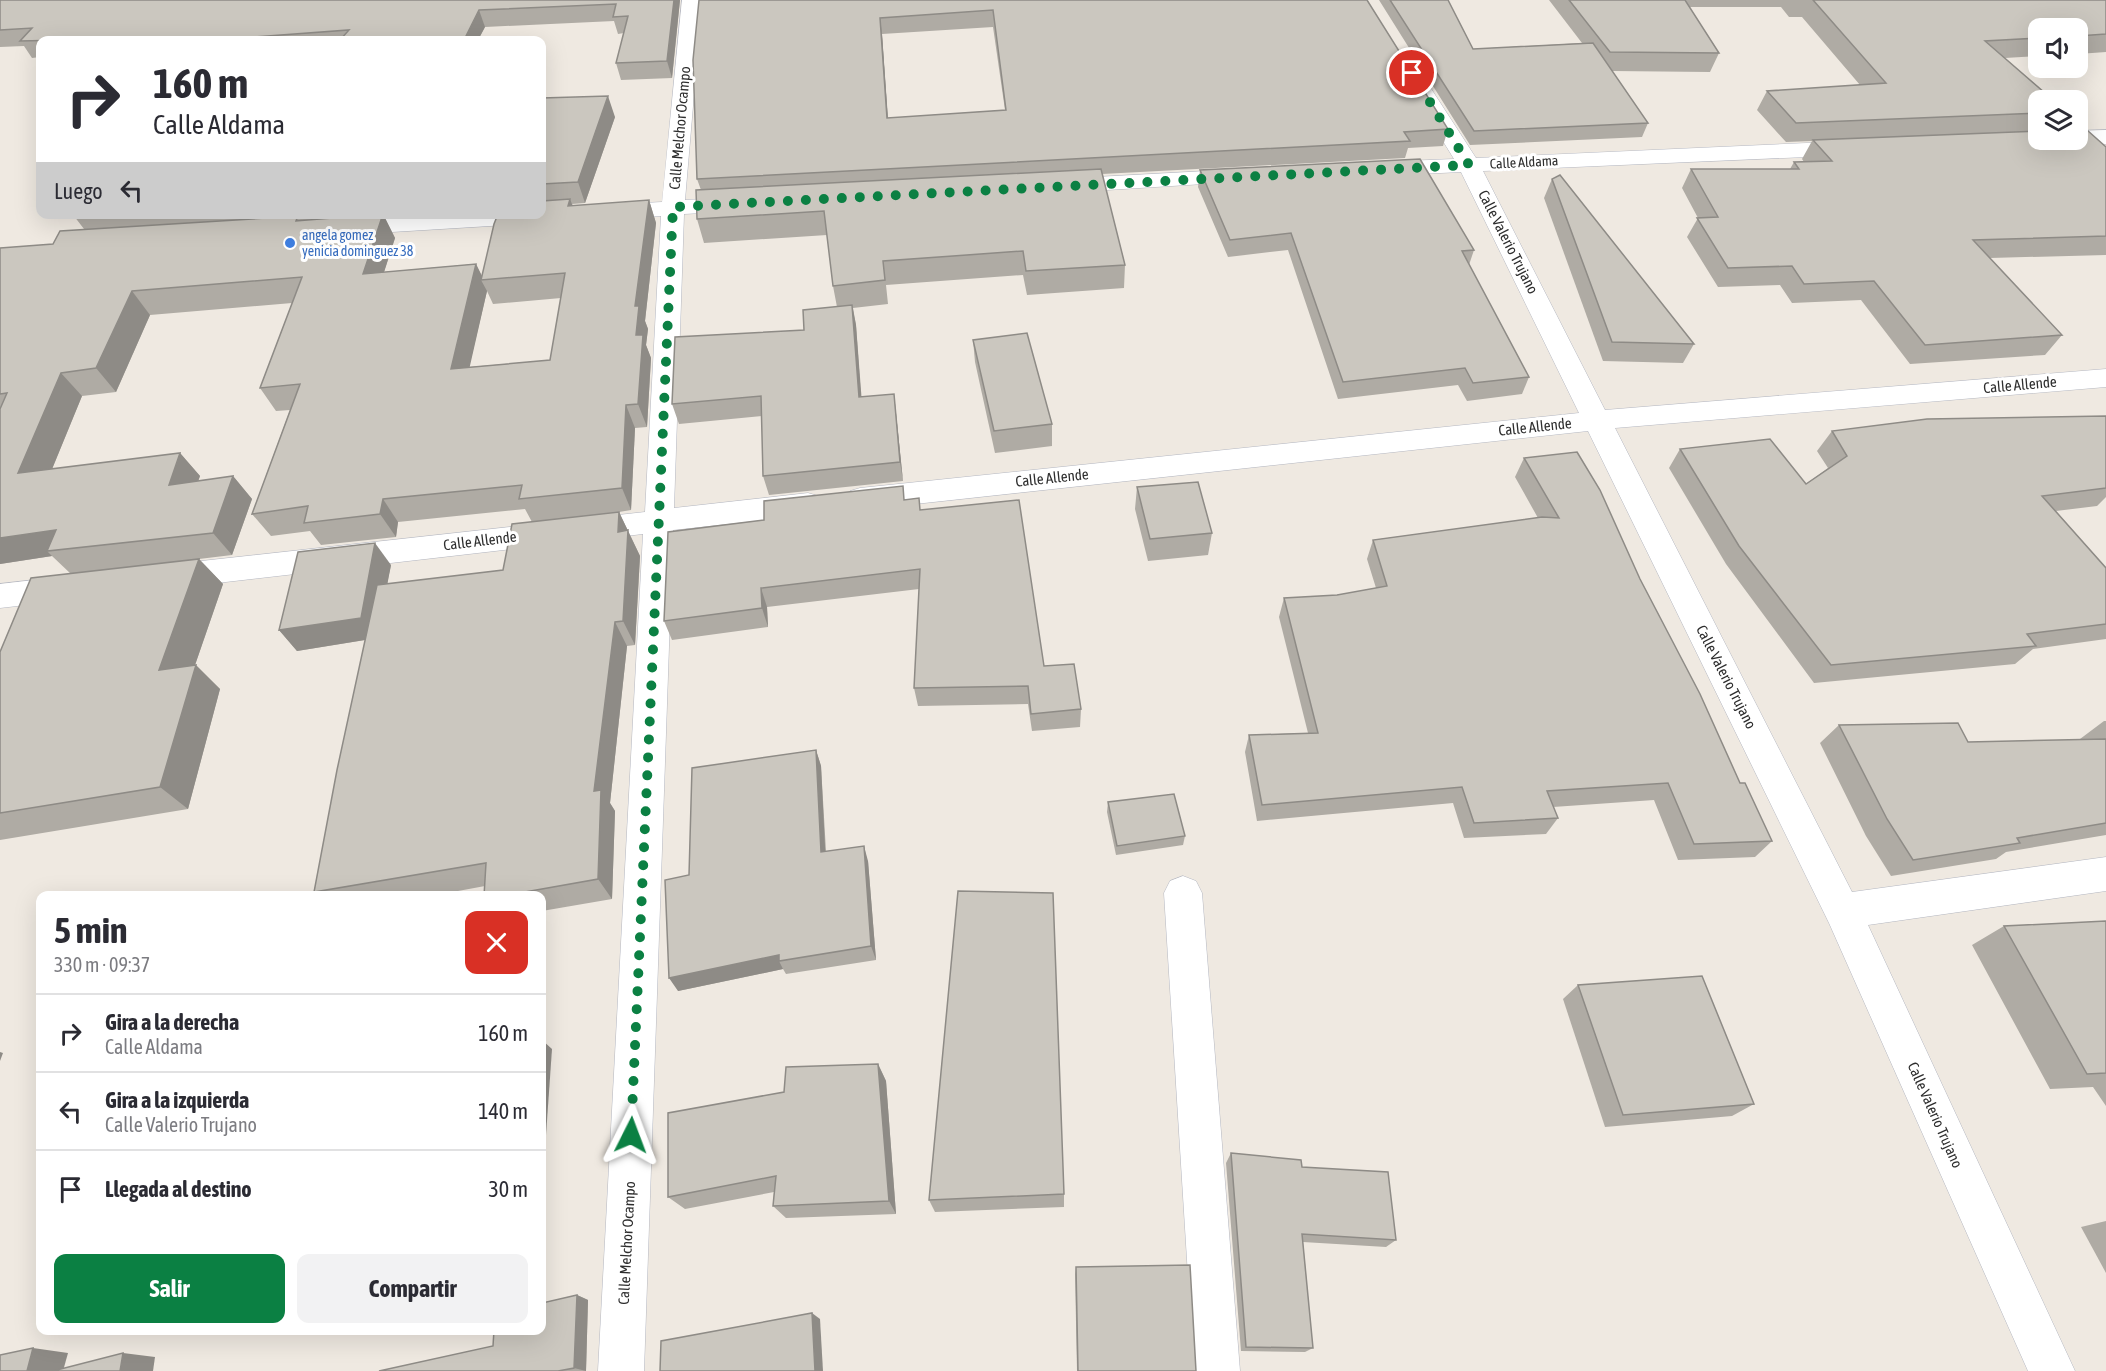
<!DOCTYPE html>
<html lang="es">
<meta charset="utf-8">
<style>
:root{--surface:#fff;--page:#f2f2f3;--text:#2b2b33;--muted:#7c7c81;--line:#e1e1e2;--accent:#0b8043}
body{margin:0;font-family:"Asap Condensed",sans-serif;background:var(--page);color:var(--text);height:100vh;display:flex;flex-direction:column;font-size:22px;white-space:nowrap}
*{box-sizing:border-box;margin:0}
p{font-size:20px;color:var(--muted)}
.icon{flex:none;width:33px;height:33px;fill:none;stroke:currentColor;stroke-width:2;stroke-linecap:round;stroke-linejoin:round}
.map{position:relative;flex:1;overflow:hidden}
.side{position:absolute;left:36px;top:891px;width:510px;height:444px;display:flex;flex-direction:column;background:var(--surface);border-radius:12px;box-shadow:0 6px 24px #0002}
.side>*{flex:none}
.guide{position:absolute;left:36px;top:36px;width:510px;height:183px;border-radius:12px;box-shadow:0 6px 24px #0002;background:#fff;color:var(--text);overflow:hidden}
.fabs{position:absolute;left:2028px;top:18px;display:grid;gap:12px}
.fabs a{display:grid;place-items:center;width:60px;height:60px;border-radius:12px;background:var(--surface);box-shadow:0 6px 24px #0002;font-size:30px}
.pin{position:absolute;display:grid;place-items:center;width:51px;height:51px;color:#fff;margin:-26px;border:3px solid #fff;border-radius:50%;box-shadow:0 2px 6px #0007}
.me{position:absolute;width:66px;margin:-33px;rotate:3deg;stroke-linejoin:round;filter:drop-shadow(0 0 4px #0008)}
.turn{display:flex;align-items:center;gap:21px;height:126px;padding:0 18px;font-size:27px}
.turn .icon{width:78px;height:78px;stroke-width:2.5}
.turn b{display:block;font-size:42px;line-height:51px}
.then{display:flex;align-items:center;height:57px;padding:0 18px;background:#0003;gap:12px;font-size:22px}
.round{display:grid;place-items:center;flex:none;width:63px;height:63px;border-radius:12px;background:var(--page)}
.overview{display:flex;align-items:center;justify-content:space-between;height:102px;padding:0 18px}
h1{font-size:36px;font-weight:700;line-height:45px}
.primary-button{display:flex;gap:12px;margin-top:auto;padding:12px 18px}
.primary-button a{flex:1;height:69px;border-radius:12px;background:var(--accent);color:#fff;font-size:24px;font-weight:700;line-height:69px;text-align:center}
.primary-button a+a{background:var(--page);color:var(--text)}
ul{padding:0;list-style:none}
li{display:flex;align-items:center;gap:18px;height:78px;padding:0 18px;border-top:2px solid var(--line)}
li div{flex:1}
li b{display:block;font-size:22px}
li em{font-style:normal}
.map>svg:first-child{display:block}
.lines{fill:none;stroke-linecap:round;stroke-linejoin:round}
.minor-casing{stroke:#b4b7c1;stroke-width:1}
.minor{fill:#fff;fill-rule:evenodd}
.wall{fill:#afaba4;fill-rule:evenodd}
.shaded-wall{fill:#8e8b86}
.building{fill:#cbc7bf;stroke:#8e8b86;stroke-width:1.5;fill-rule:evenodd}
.route{stroke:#0b8043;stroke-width:10;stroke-dasharray:0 18}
.shop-dot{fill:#3f7fe0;stroke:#fff;stroke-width:2}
.labels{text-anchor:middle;stroke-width:6;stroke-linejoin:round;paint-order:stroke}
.far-street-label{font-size:14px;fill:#2e2e2e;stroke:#fff}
.far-shop-label{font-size:14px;fill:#366cbe;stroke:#fff;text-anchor:start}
.street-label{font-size:15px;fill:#2e2e2e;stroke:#fff}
</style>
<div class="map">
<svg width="2106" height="1371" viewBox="0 0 2106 1371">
<rect width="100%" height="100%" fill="#efe9e1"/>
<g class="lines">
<defs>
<g id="minor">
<path d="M 682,0 L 702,0 L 685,200 L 741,197 L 749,199 L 753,204 L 749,209 L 741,211 L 684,214 L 674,508 L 808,493 L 818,496 L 823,504 L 818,512 L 808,515 L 673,530 L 644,1371 L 598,1371 L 643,534 L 165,589 L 154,585 L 150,577 L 154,569 L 165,565 L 645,512 L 661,216 L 607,219 L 599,217 L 595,212 L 599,207 L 607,205 L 662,202 Z"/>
<path d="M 1423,85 L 1430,87 L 1476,158 L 1852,141 L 1860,143 L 1863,148 L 1860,153 L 1852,155 L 1483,171 L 1605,410 L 2106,369 L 2106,387 L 1615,428 L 1852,892 L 2106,857 L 2106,891 L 1868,925 L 2075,1371 L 2028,1371 L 1829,923 L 1588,431 L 860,510 L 850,507 L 845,499 L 850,491 L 860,488 L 1579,413 L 1461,172 L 1379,176 L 1371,174 L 1368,169 L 1371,164 L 1379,162 L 1454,159 L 1412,91 L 1416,87 Z"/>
<path d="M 2106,130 L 2106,144 L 2070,143 L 2068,140 L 2078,140 L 2078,131 Z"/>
<path d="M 1244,169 L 1252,171 L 1255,176 L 1252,181 L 1059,193 L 1051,191 L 1048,186 L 1051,181 L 1059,179 Z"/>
<path d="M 542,209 L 548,211 L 552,216 L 548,221 L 540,223 L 343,235 L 335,233 L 331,228 L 335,223 L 343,221 L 448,214 L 542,214 Z"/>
<path d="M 69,576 L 80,580 L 85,588 L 80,596 L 69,600 L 0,608 L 0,584 Z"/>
<path d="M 1183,876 L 1196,881 L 1202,893 L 1240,1371 L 1194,1371 L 1164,893 L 1170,881 Z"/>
</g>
</defs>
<use href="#minor" class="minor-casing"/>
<use href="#minor" class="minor"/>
</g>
<g class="wall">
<path d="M 0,0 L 680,0 L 672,78 L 621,80 L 616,63 L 624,33 L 618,34 L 614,21 L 485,27 L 478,40 L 40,40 L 40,57 L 32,58 L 24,46 L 0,47 Z"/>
<path d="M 699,0 L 1367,0 L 1448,129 L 1443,146 L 1408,148 L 1405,158 L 1102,174 L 1125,265 L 1124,288 L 1027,295 L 1023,275 L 886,285 L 888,304 L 853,308 L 856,325 L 861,397 L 894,394 L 903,481 L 769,495 L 763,476 L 762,416 L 679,424 L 672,404 L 804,330 L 837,307 L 833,286 L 827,235 L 704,243 L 697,219 L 701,190 L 697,179 ZM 993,27 L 1005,110 L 888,118 L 882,34 Z"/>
<path d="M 1379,0 L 1448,0 L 1473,49 L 1582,43 L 1549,0 L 2106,0 L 2106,52 L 2078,54 L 2078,28 L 2038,28 L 2038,56 L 2005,58 L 2038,113 L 2038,140 L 2106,147 L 2106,255 L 1990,258 L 2062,335 L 2045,355 L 1910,364 L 1861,300 L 1792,303 L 1780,285 L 1718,287 L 1687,237 L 1698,218 L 1682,188 L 1691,169 L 1790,169 L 1794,162 L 1804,162 L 1802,159 L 1812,141 L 1786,142 L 1757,110 L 1767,91 L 1860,85 L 1802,17 L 1789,17 L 1781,7 L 1689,7 L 1719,53 L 1710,72 L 1612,71 L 1648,123 L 1642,137 L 1470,145 Z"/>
<path d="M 542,98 L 615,117 L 585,203 L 572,204 L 573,206 L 649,200 L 656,223 L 645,321 L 648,329 L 646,345 L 651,358 L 647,427 L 635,428 L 631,510 L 619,512 L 640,556 L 635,645 L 627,646 L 610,803 L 615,811 L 612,899 L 542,911 L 542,896 L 484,896 L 485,886 L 431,896 L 318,896 L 314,892 L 365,640 L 297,651 L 279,630 L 391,565 L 387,584 L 503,570 L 532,522 L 525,509 L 398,522 L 396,537 L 321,545 L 310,531 L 271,536 L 252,514 L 290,410 L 276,411 L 260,388 L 292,303 L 150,315 L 116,392 L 82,396 L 52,469 L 180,453 L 200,476 L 198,481 L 233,476 L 252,499 L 232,555 L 199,559 L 223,584 L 195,665 L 220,689 L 188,809 L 0,840 L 0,652 L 71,574 L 52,556 L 0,564 L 0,248 L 53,244 L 84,229 L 74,216 L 74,214 L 322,214 L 320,219 L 383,214 L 395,238 L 384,272 L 476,264 L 482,277 L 542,214 ZM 487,291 L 493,304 L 561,298 L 550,360 L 469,367 Z"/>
<path d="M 1200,170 L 1474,250 L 1469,265 L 1529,377 L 1522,394 L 1467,401 L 1458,385 L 1338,399 L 1288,250 L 1228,257 L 1198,187 Z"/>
<path d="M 1552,179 L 1694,344 L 1683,363 L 1603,361 L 1544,198 Z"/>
<path d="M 973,340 L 1052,424 L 1052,446 L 995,453 L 975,362 Z"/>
<path d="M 2106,416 L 2106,497 L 2097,506 L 2056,511 L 2106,568 L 2106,639 L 2033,649 L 2015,664 L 1814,683 L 1726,564 L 1669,468 L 1680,449 L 1806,484 L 1828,468 L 1817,451 L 1832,431 Z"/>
<path d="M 1524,458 L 1640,579 L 1740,783 L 1772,841 L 1755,857 L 1678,860 L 1654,800 L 1553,807 L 1558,818 L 1546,834 L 1464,838 L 1453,803 L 1257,821 L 1245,752 L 1249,735 L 1308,733 L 1279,617 L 1284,598 L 1337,595 L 1376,588 L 1367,559 L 1373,540 L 1538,518 L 1515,477 Z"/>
<path d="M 1137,487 L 1212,533 L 1208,555 L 1148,561 L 1135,509 Z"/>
<path d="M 905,500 L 921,510 L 1044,666 L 1081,709 L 1080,727 L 1032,731 L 1028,704 L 918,706 L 914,688 L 919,589 L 767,607 L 768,627 L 672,640 L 664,621 L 764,520 Z"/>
<path d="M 2104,721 L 2106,721 L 2106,835 L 2006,852 L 1996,859 L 1891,876 L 1866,836 L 1820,743 L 1839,725 L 1968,742 L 2081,740 L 2080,739 Z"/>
<path d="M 816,750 L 821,766 L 826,851 L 868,861 L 876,960 L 786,974 L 783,969 L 678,991 L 689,875 Z"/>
<path d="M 1108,802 L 1185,836 L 1183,845 L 1116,855 L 1107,812 Z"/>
<path d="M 2106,921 L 2106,1106 L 2093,1087 L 2050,1089 L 1972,945 L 2004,926 Z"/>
<path d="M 1578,985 L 1754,1104 L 1732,1116 L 1605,1127 L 1563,999 Z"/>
<path d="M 878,1064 L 886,1081 L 896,1214 L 786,1218 L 773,1206 L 774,1192 L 685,1209 L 668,1197 L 784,1092 Z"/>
<path d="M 1231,1153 L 1302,1167 L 1396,1240 L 1386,1247 L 1303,1242 L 1313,1348 L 1305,1352 L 1241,1351 L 1226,1163 Z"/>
<path d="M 1064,1194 L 1064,1207 L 935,1212 L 929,1200 Z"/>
<path d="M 2106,1221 L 2106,1273 L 2081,1227 Z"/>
<path d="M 1076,1267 L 1196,1371 L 1077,1371 L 1075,1274 Z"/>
<path d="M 577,1295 L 588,1300 L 586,1371 L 379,1371 L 493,1346 Z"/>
</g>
<g class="shaded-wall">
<path d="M 674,0 L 680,0 L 672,78 L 667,61 Z"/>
<path d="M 479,10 L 485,27 L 478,40 L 464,40 Z"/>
<path d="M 880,18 L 882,34 L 889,135 L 887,118 Z"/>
<path d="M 608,96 L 615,117 L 585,203 L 578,182 Z"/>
<path d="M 570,199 L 579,222 L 568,206 Z"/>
<path d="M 649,200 L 656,223 L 645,321 L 648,329 L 646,345 L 651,358 L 647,427 L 638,404 L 635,306 Z"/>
<path d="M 316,214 L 322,214 L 320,220 Z"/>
<path d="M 383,214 L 395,238 L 376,297 L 363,274 Z"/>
<path d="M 476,264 L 484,280 L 481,280 L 487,291 L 464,392 L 451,369 Z"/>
<path d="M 132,291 L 150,315 L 116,392 L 96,368 Z"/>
<path d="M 852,305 L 856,325 L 863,417 L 859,397 Z"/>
<path d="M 61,373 L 82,396 L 41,496 L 18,473 Z"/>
<path d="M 894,394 L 896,413 L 903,481 L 900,462 Z"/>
<path d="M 626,405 L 635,428 L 631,510 L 622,488 Z"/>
<path d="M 180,453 L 200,476 L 189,507 L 169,485 Z"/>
<path d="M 233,476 L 252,499 L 232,555 L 213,533 Z"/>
<path d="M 383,499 L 398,522 L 396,537 L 380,514 Z"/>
<path d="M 619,512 L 640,556 L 635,645 L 623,621 L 618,532 Z"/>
<path d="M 56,530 L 47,551 L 52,556 L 0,564 L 0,538 Z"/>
<path d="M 375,543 L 391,565 L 377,638 L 297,651 L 279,630 Z"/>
<path d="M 199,559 L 223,584 L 185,694 L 159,670 Z"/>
<path d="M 761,588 L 767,607 L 768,627 L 762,608 Z"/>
<path d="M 615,622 L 627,646 L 610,803 L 615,811 L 612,899 L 598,879 L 594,791 Z"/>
<path d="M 196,665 L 220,689 L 188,809 L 160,787 Z"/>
<path d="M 816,750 L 821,766 L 826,867 L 821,852 Z"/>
<path d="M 864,846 L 868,861 L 876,960 L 871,946 Z"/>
<path d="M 779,955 L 779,961 L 783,969 L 678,991 L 669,978 Z"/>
<path d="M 542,1040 L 552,1049 L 546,1135 L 542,1132 Z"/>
<path d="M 0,1052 L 3,1053 L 0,1061 Z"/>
<path d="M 878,1064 L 886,1081 L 896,1214 L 889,1201 Z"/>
<path d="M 577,1295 L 588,1300 L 586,1371 L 574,1368 Z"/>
<path d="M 812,1313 L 820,1319 L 823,1371 L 815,1371 Z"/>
<path d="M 33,1348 L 68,1353 L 63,1371 L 27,1371 Z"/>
<path d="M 123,1353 L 155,1357 L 153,1371 L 120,1371 Z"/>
</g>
<g class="building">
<path d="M 0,0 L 674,0 L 667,61 L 616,63 L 628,16 L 613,17 L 616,4 L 479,10 L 464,40 L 340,40 L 349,30 L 228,39 L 226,40 L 154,40 L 156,38 L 20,41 L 32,28 L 0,30 Z"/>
<path d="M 699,0 L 1367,0 L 1448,129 L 1404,132 L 1410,141 L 697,179 L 693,60 ZM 993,10 L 1006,110 L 887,118 L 880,18 Z"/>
<path d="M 1390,0 L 1448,0 L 1473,49 L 1593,43 L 1648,123 L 1474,131 Z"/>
<path d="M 1569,0 L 1685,0 L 1719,53 L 1610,52 Z"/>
<path d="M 1813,0 L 2106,0 L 2106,34 L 2078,36 L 2078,28 L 2038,28 L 2038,38 L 1985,41 L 2053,100 L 2038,100 L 2038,113 L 1796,123 L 1767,91 L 1886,83 Z"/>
<path d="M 608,96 L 578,182 L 542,184 L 542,98 Z"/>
<path d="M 2078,122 L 2106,147 L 2106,236 L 1973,240 L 2062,335 L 1925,345 L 1874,281 L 1804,284 L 1792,266 L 1728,268 L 1697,218 L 1718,217 L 1691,169 L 1799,169 L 1794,162 L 1832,161 L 1813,140 L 2038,131 L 2038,140 L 2078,140 Z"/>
<path d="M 1420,159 L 1474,250 L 1462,251 L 1529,377 L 1473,383 L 1465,368 L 1343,382 L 1291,233 L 1230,240 L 1200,170 Z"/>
<path d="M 1101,169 L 1125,265 L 1026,271 L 1023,251 L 883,261 L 885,280 L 833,286 L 824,211 L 697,219 L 696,190 Z"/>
<path d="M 1560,175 L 1694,344 L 1612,342 L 1552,179 Z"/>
<path d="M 570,199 L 568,206 L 649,200 L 635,306 L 639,306 L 636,335 L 643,335 L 638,404 L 626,405 L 622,488 L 519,499 L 522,485 L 383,499 L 380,514 L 304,523 L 308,506 L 252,514 L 300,384 L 260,388 L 302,277 L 132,291 L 96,368 L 61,373 L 18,473 L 180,453 L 169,485 L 233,476 L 213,533 L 47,551 L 56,530 L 0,538 L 0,409 L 7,393 L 0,394 L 0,248 L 53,244 L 60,231 L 298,216 L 296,221 L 383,214 L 363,274 L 476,264 L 451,369 L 550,360 L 565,273 L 481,280 L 494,224 L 498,214 L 542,214 L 542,201 Z"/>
<path d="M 852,305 L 859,397 L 894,394 L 900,462 L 763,476 L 761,396 L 672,404 L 675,337 L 804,330 L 803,310 Z"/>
<path d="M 1027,333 L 1052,424 L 994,431 L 973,340 Z"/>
<path d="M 2106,416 L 2106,488 L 2042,496 L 2106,568 L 2106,624 L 2027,634 L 2036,646 L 1831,665 L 1739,546 L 1680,449 L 1770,439 L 1806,484 L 1847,456 L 1832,431 L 1927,419 Z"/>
<path d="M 1577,452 L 1600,490 L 1640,579 L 1700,694 L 1740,783 L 1745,783 L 1772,841 L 1694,844 L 1668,783 L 1547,791 L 1558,818 L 1474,823 L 1462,787 L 1262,805 L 1249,735 L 1318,733 L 1284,598 L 1337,595 L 1387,586 L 1373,540 L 1542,517 L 1559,518 L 1524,458 Z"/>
<path d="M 1198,482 L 1212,533 L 1150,539 L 1137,487 Z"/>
<path d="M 903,486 L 904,500 L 919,498 L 920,510 L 1019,500 L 1044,666 L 1074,664 L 1081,709 L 1031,714 L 1028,686 L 914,688 L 920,569 L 761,588 L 762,608 L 664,621 L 668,532 L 764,520 L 764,501 Z"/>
<path d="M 619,512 L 618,532 L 628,530 L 623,621 L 615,622 L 594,791 L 601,790 L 598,879 L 502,896 L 484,896 L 486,863 L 314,892 L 337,770 L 377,585 L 503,570 L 512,524 Z"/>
<path d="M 375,543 L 361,618 L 279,630 L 298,552 Z"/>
<path d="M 199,559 L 159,670 L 196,665 L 160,787 L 0,813 L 0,652 L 31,578 Z"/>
<path d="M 1958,723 L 1968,742 L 2106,739 L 2106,823 L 2017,838 L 2020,843 L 1913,860 L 1887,819 L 1839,725 Z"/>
<path d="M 816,750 L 821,852 L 864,846 L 871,946 L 779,961 L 779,955 L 669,978 L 665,880 L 689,875 L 692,768 Z"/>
<path d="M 1174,794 L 1185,836 L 1117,846 L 1108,802 Z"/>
<path d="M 958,891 L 1053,893 L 1064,1194 L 929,1200 Z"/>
<path d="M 2106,921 L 2106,1073 L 2087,1074 L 2004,926 Z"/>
<path d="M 1702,976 L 1754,1104 L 1623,1115 L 1578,985 Z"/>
<path d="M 878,1064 L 889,1201 L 773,1206 L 776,1176 L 668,1197 L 668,1113 L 784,1092 L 786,1067 Z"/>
<path d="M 1231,1153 L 1301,1160 L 1302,1167 L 1388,1172 L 1396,1240 L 1302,1234 L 1313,1348 L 1246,1347 Z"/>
<path d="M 1190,1265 L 1196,1371 L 1078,1371 L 1076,1267 Z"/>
<path d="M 577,1295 L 574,1368 L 558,1371 L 379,1371 L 493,1346 L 494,1330 L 542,1330 L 542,1303 Z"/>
<path d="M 812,1313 L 815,1371 L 660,1371 L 661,1341 Z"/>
<path d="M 33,1348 L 27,1371 L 0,1371 L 0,1355 Z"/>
<path d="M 123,1353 L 120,1371 L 53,1371 Z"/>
</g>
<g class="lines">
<path class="route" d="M 631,1135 L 673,207 L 1469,165 L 1412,73"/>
</g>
<circle class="shop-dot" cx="290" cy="243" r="6"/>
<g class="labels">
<g class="far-street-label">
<text transform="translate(1524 162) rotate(-3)" y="5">Calle Aldama</text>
</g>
<g class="far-shop-label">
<text x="302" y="240">angela gomez<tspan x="302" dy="16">yenicia dominguez 38</tspan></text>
</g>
<g class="street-label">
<text transform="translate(680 128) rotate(-85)" y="5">Calle Melchor Ocampo</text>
<text transform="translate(1508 242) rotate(63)" y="5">Calle Valerio Trujano</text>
<text transform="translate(2020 385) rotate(-5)" y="5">Calle Allende</text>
<text transform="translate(1535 427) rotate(-6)" y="5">Calle Allende</text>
<text transform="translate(1052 478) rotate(-6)" y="5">Calle Allende</text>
<text transform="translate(480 541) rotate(-7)" y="5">Calle Allende</text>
<text transform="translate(1726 677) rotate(63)" y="5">Calle Valerio Trujano</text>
<text transform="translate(1935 1115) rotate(66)" y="5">Calle Valerio Trujano</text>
<text transform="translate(627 1243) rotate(-87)" y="5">Calle Melchor Ocampo</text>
</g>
</g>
</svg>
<div class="fabs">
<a><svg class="icon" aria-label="sound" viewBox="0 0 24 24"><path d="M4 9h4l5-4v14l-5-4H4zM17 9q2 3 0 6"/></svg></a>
<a><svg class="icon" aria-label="layers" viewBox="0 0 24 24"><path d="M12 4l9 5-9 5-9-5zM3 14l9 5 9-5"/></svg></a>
</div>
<div class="pin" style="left:1412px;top:73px;background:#d93025"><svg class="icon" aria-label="arrive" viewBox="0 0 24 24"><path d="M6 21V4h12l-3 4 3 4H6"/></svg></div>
<svg class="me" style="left:631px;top:1135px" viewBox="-20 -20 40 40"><path d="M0-17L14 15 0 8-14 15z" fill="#0b8043" stroke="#fff" stroke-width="4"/></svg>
<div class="guide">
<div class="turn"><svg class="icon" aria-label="right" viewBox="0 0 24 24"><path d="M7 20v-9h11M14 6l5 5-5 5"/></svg><div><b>160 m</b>Calle Aldama</div></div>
<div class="then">Luego<svg class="icon" aria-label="left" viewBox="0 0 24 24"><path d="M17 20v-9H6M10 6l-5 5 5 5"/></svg></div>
</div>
<section class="side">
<div class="overview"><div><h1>5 min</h1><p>330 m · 09:37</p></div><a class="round" style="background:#d93025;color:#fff"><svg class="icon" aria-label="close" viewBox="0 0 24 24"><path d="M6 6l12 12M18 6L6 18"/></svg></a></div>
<ul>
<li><svg class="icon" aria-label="right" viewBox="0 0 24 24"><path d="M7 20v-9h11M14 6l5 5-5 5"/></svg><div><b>Gira a la derecha</b><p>Calle Aldama</p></div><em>160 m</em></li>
<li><svg class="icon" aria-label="left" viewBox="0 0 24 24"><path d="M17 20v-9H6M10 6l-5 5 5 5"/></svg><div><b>Gira a la izquierda</b><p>Calle Valerio Trujano</p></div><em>140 m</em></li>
<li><svg class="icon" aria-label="arrive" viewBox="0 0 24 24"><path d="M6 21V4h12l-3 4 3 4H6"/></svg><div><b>Llegada al destino</b></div><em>30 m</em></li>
</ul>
<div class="primary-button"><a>Salir</a><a>Compartir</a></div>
</section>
</div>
